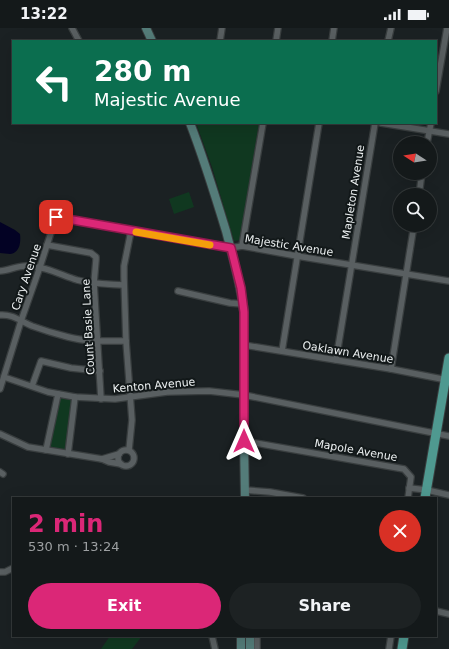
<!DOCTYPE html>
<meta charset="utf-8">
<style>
:root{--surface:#14191a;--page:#1d2223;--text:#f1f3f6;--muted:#9da0a2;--line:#333839;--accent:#db2777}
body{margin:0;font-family:"DejaVu Sans",sans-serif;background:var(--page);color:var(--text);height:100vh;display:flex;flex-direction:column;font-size:15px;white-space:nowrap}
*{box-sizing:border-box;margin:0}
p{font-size:13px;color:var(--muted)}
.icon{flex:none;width:22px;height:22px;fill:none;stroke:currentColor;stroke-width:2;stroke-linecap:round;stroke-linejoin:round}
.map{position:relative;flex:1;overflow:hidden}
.side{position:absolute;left:12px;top:469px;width:425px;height:140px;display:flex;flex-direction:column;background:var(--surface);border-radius:0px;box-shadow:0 4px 16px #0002,0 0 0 1px var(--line)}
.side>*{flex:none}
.guide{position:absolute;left:12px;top:12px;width:425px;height:84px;border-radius:0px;box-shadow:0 4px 16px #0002,0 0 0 1px var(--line);background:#0b6e4f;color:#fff;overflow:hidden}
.needle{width:26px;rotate:282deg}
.buttons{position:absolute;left:393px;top:108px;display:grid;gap:8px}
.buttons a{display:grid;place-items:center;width:44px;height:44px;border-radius:50%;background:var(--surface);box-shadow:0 4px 16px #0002,0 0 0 1px var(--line);font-size:20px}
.pin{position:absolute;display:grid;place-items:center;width:34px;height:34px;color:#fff;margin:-17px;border-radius:8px;box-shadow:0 2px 6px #0006}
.me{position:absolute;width:44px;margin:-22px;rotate:0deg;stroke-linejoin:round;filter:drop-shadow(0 0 3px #0008)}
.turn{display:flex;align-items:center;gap:14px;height:84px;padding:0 16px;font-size:18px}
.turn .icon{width:52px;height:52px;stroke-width:2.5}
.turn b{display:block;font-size:28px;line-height:34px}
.round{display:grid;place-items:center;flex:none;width:42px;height:42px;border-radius:21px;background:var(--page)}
.head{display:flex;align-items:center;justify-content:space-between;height:68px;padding:0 16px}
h1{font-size:24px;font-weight:700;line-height:30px;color:var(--accent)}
.button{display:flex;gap:8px;margin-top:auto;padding:8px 16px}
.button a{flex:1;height:46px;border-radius:24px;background:var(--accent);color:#fff;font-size:16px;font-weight:700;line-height:46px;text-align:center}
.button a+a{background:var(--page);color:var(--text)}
.status{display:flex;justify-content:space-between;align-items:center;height:28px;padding:0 20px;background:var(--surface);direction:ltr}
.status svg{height:11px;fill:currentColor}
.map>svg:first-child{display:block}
.green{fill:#103820}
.water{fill:#030224}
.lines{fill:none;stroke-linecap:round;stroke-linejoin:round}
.minor-casing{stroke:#393e3f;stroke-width:8}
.secondary-casing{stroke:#393e3f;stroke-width:10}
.primary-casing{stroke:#393e3f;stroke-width:11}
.minor{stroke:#595f61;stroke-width:5.5}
.secondary{stroke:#547c79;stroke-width:8}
.primary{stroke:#4f9990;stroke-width:9}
.route-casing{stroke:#8e194d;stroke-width:10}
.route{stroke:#db2777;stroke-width:7}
.slow{stroke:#f59e0b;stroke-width:7}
.labels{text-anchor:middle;stroke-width:4;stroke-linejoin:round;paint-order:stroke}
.street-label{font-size:11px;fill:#edf1f2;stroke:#121819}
</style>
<div class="status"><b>13:22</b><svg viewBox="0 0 49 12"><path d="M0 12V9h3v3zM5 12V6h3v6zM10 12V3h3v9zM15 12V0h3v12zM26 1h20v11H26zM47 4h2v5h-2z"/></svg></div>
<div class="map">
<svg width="449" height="621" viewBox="0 0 449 621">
<rect width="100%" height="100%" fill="#1b2123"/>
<g class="green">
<path d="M 196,95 L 259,95 L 240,212 L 234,213 L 212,139 Z"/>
<path d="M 189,164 L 194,179 L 174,186 L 169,171 Z"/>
<path d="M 61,370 L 71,372 L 73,376 L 67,419 L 65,422 L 51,419 L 50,416 L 58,372 Z"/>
<path d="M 110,608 L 142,608 L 132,621 L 101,621 Z"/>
</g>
<path class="water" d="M 0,194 L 15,202 L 20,206 C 21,214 20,225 10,226 C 7,226 3,225 0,225 Z"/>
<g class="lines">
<defs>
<g id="minor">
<path d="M 72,0 L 79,13"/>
<path d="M 220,13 L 222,0"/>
<path d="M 276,13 L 278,0"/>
<path d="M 332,13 L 334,0"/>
<path d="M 388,13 L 391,0"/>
<path d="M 436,63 L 447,0"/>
<path d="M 381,95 L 449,106"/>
<path d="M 427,115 L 431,95"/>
<path d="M 419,167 L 422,145"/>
<path d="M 47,217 L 91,225 L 96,229 L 96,232 L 94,255 L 101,371"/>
<path d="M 242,218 L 263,95"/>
<path d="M 0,243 C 9,243 18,237 27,238 C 45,238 61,247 77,252 C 92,256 108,256 123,257"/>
<path d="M 178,263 L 230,275 L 243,276"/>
<path d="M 0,287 C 13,286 20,293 32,298 C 43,302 56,306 68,309 C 87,314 107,313 126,313"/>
<path d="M 244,317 L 391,341 L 447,352"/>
<path d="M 282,323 L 319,95"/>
<path d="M 336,332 L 375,95"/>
<path d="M 391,341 L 414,197"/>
<path d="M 4,349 L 48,364 L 75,369 L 115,371 L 167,364 L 209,363 L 244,367 L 449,408"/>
<path d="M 32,358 L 41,333 L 71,340 L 100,343"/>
<path d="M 0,361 L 21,293 L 40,239 L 56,189 L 231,220 L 242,218 L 297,228 L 449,253"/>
<path d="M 0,406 L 28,419 L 102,431 L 109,434 L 121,436"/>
<path d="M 244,413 L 404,441 L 411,449 L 408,470"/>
<path d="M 46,422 L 58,366"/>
<path d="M 129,422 L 132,392 L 126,313 L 124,249 L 124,238 L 131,203"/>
<circle cx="126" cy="430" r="8"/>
<path d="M 68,426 L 75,369"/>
<path d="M 102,431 L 119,426"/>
<path d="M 0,444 L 3,446"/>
<path d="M 409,460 L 427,462 L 449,467"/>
<path d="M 245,462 L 270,464 L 303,470"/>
<path d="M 0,544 L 5,544 L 13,540"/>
<path d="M 436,583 L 449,586"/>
<path d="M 212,608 L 215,621"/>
<path d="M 257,621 L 257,608"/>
<path d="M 389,621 L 391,608"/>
</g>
<g id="secondary">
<path d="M 146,0 L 152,13"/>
<path d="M 190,95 C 204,131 215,167 226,203 C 233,230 241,257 244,284 L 244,413 L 245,470"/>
<path d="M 250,608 L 250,621"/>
<path d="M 241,621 L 241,608"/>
</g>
<g id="primary">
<path d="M 425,470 L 449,330"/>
<path d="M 402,621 L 404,608"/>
</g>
</defs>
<use href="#minor" class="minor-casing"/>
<use href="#secondary" class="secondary-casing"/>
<use href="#primary" class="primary-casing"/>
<use href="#minor" class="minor"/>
<use href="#secondary" class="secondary"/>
<use href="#primary" class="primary"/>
</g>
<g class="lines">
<defs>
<path id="route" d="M 56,189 L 231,220 L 241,260 L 244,284 L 244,413"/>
</defs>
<use href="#route" class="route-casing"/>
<use href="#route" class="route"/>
<path class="slow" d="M 136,204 L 210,217"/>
</g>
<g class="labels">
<g class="street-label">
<text transform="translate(353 164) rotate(-81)" y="4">Mapleton Avenue</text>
<text transform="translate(289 217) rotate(9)" y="4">Majestic Avenue</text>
<text transform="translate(26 249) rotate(-71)" y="4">Cary Avenue</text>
<text transform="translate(88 299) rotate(-93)" y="4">Count Basie Lane</text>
<text transform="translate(348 324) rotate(9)" y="4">Oaklawn Avenue</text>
<text transform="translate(154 357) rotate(-5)" y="4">Kenton Avenue</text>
<text transform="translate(356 422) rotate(10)" y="4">Mapole Avenue</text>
</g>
</g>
</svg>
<div class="buttons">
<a><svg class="needle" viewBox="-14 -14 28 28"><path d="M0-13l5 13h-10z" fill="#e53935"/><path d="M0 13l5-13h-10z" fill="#9da0a2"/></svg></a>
<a><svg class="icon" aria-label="search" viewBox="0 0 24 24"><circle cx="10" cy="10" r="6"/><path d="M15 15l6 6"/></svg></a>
</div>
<div class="pin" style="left:56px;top:189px;background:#d93025"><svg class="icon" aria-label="arrive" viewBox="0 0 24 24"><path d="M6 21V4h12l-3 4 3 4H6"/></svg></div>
<svg class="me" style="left:244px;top:413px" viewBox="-20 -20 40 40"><path d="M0-17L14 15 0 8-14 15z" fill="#db2777" stroke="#fff" stroke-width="4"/></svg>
<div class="guide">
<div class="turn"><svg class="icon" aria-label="left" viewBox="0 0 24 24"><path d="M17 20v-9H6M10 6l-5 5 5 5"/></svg><div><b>280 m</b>Majestic Avenue</div></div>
</div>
<section class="side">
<div class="head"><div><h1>2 min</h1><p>530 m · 13:24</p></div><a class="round" style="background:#d93025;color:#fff"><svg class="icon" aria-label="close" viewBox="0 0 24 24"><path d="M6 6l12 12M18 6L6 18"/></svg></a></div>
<div class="button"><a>Exit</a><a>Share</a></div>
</section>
</div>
